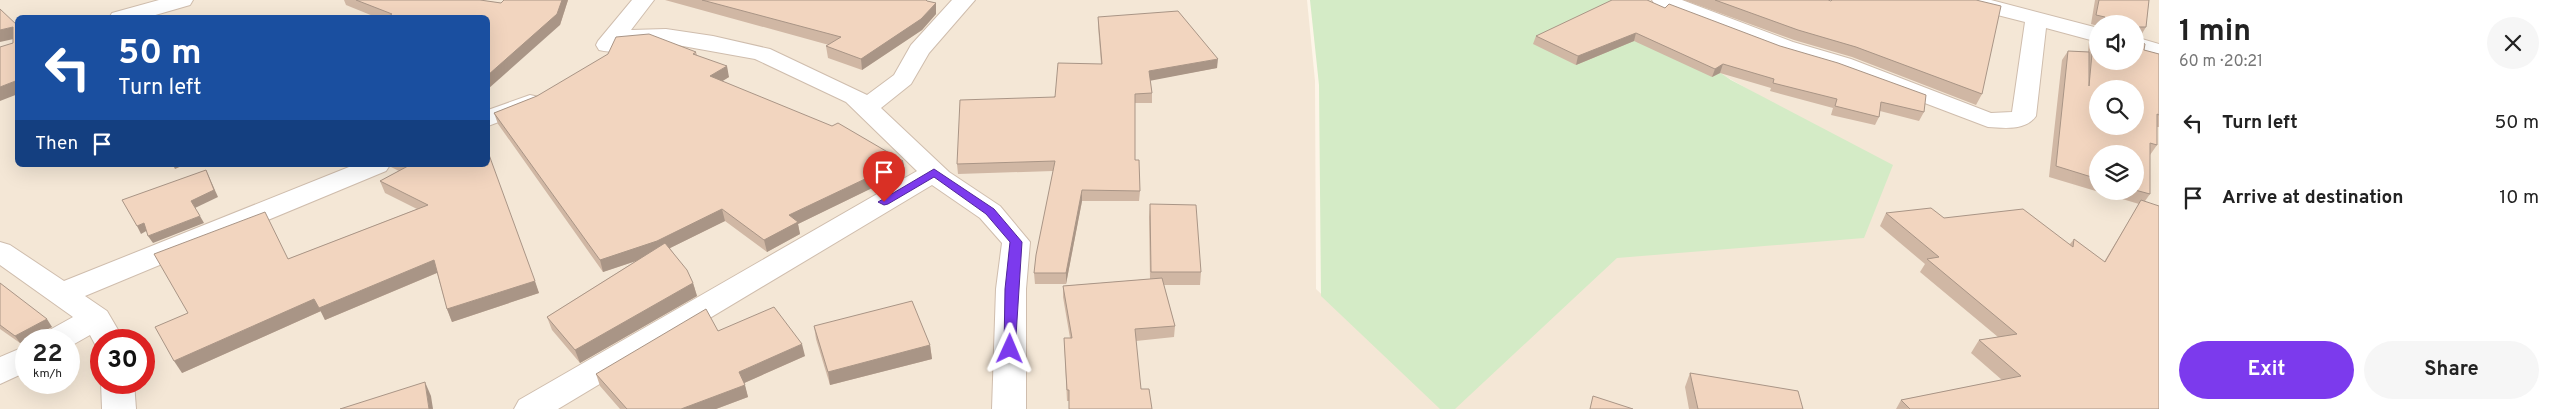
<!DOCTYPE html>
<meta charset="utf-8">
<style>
:root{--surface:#fff;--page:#f6f6f6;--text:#222;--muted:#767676;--accent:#7c3aed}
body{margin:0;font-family:Overpass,sans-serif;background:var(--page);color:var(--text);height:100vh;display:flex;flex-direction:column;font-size:19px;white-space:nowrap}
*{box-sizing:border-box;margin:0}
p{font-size:16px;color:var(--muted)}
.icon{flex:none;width:28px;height:28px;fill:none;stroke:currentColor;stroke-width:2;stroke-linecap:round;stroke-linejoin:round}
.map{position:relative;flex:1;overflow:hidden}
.panel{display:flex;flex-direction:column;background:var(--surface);width:400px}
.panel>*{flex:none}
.guide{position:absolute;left:15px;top:15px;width:475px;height:152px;border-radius:8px;box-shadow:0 5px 20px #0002;background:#1a4fa0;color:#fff;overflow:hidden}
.buttons{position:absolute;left:2089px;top:15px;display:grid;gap:10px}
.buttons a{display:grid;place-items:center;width:55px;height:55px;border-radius:50%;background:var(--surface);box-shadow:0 5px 20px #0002;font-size:25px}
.speed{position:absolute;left:15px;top:329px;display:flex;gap:10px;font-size:25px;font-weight:700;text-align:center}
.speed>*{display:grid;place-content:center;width:65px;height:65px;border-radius:50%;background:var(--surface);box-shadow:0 5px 20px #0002;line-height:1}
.speed small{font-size:12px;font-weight:400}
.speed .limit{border:8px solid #d22;background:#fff;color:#111}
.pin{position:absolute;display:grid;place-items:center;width:42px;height:42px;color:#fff;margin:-51px -21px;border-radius:50% 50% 50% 0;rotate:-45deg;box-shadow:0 0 5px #0007}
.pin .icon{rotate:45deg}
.me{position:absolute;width:55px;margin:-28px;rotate:1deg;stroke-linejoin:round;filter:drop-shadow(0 0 4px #0008)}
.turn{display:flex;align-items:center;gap:18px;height:105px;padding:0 20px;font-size:22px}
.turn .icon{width:65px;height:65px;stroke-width:2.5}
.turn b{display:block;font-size:35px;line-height:42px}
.then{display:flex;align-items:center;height:48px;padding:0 20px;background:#0003;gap:10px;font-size:19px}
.round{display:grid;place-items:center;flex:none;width:52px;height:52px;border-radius:26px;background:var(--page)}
.overview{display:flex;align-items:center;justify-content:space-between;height:85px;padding:0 20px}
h1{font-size:30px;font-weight:700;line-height:38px}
.cta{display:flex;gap:10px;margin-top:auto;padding:10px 20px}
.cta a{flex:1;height:58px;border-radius:30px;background:var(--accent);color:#fff;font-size:20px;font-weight:700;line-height:58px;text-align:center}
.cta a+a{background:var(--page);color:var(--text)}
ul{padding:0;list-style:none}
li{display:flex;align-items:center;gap:15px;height:75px;padding:0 20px}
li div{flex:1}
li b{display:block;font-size:19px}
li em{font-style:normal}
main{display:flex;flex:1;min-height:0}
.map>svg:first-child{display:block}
.residential{fill:#f4e7d6;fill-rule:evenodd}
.green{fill:#d4ebc6}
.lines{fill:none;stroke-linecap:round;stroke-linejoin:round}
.street-casing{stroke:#cfbdad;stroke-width:2}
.street{fill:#fff;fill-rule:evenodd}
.wall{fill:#d0b7a4;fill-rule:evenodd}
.shaded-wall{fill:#a99586}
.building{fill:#f2d5bf;stroke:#a99586;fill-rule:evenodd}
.route{fill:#7c3aed;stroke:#51269a}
</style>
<main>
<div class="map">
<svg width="2159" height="409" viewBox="0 0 2159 409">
<rect width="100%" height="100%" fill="#fdf5e8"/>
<path class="residential" d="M 0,0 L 1307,0 L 1315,81 L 1316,289 L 1441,408 L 1610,253 L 1854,150 L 1725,76 L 1612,0 L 2159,0 L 2159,409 L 0,409 ZM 18,18 L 488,18 L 488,165 L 18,165 ZM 2098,24 L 2135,24 L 2135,61 L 2098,61 ZM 2098,89 L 2135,89 L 2135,126 L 2098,126 ZM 2098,154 L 2135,154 L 2135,191 L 2098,191 ZM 26,340 L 69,340 L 69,382 L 26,382 ZM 101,340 L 144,340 L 144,382 L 101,382 Z"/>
<path class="green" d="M 1310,0 L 1613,0 L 1731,80 L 1893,165 L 1864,238 L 1617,258 L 1455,409 L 1440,409 L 1321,296 L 1319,85 Z"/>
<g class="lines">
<defs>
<g id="street">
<path d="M 159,0 L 193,0 L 190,5 L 145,18 L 109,18 L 112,13 Z"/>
<path d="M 632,0 L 654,0 L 631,30 L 666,29 L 713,36 L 770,49 L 867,95 L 894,75 L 911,45 L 952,0 L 975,0 L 929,53 L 911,84 L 881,108 L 949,172 L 1000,206 L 1030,242 L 1026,289 L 1026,409 L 992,409 L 996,289 L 1002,243 L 980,218 L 932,185 L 558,409 L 514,409 L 519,400 L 917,171 L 846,102 L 755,59 L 666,43 L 634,43 L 618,46 C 613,53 607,52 599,50 L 596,45 L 598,41 Z"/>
<path d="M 1652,0 L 1682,0 L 1793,42 L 1851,59 L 1991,113 L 2012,112 L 2025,22 L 1958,5 L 1955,0 L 1991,0 L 2098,28 L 2098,42 L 2046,28 L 2036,116 C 2026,131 2004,128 1988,127 L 1835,69 L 1777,52 L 1655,5 Z"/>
<path d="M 2135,37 L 2159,44 L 2159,58 L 2135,51 Z"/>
<path d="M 530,95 L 539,97 L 542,102 L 539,107 L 488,126 L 488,110 Z"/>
<path d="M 354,165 L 390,165 L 386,171 L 85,296 L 107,311 L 124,340 L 101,340 L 101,349 L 97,348 L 90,335 L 69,347 L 69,340 L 41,340 L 46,332 L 73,317 L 0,265 L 0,242 L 10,245 L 64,281 Z"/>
<path d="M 26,346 L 26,372 L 0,384 L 0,357 Z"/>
<path d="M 101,381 L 134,382 L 136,409 L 102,409 Z"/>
</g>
</defs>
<use href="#street" class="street-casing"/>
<use href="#street" class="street"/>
</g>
<g class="wall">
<path d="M 344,0 L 480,0 L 501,3 L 504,0 L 568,0 L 560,25 L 488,18 L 378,18 L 346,5 Z"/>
<path d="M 665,0 L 926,0 L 927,1 L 936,3 L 936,14 L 922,30 L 862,70 L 828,58 L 826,46 L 829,45 Z"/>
<path d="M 1684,0 L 1828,0 L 1982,94 L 1976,105 L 1852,57 L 1794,40 Z"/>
<path d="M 2095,0 L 2149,0 L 2146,27 L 2140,37 L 2139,37 L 2139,41 L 2144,50 L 2159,54 L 2159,127 L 2157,127 L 2157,145 L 2150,155 L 2150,194 L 2145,201 L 2159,409 L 1896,409 L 1901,400 L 2002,380 L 1971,353 L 1979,340 L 1998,337 L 1920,272 L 1925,264 L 1880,226 L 1886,213 L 1944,218 L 2070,244 L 2074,239 L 2104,262 L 2139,204 L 2049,177 L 2062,60 L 2068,51 L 2088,52 L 2089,41 L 2094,32 L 2098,61 L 2135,24 L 2098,24 L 2098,26 L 2091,24 ZM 2098,154 L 2135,154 L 2135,191 L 2098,191 Z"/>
<path d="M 1665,8 L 1924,112 L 1919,121 L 1880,111 L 1879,117 L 1875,125 L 1831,115 L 1833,108 L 1770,91 L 1771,88 L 1720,73 L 1712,77 L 1634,41 L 1576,65 L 1533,44 L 1536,36 Z"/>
<path d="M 1098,17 L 1217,68 L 1150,80 L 1152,93 L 1152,103 L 1135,103 L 1135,160 L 1140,191 L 1139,201 L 1082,201 L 1066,284 L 1035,284 L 1034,273 L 1053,171 L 958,174 L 957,164 L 1101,64 L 1098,26 Z"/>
<path d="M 696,52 L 697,55 L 729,77 L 722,81 L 903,161 L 905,172 L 798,224 L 800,234 L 767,252 L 725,221 L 670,248 L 693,283 L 697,296 L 580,363 L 552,330 L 547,317 L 636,261 L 603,272 L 498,124 L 494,113 L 537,96 Z"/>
<path d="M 390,165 L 488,165 L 539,293 L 452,322 L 447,309 L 437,273 L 325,320 L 321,311 L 182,373 L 188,313 L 288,259 L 417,209 L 385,193 L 380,181 L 399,171 L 391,167 Z"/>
<path d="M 1150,204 L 1201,272 L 1200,285 L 1164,285 L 1175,326 L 1174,337 L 1136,341 L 1069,401 L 1067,401 L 1064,338 L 1070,338 L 1063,297 L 1063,286 L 1150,279 L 1149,217 Z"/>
<path d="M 0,283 L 52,327 L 20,343 L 0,329 Z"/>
<path d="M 814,326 L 930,345 L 932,359 L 830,385 L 816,339 Z"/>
<path d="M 718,331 L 805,356 L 744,383 L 748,397 L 716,409 L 620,409 L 600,386 L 596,374 Z"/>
<path d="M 1690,373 L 1803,409 L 1689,409 L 1685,387 Z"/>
</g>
<g class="shaded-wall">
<path d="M 562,0 L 568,0 L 560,25 L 488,89 L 488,75 Z"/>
<path d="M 936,3 L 936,14 L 922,30 L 862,70 L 861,59 Z"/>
<path d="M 13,27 L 18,38 L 0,42 L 0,30 Z"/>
<path d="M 1636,33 L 1634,41 L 1576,65 L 1578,56 Z"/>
<path d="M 1218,59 L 1217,68 L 1149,81 L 1149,71 Z"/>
<path d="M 1723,64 L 1720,73 L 1712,77 L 1715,69 Z"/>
<path d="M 727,66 L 729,77 L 713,87 L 710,76 Z"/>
<path d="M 18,80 L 18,94 L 0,101 L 0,87 Z"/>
<path d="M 903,161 L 905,172 L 798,224 L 800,234 L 767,252 L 764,240 L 789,215 Z"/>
<path d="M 173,165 L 184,165 L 175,169 Z"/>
<path d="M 206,170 L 218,197 L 195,208 L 191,201 Z"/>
<path d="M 1082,190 L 1082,201 L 1066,284 L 1066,273 Z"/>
<path d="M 722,209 L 725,221 L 660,253 L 603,272 L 600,260 Z"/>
<path d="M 200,216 L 204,223 L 153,243 L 148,236 Z"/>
<path d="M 144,223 L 148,230 L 141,234 L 137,226 Z"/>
<path d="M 434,260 L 439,272 L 325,320 L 319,308 Z"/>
<path d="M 535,281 L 539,293 L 452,322 L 447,309 Z"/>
<path d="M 693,283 L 697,296 L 580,363 L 575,350 Z"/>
<path d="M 314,299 L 321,311 L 182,373 L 174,361 Z"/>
<path d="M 47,319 L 52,327 L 20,343 L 15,336 Z"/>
<path d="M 802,344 L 805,356 L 742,384 L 739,372 Z"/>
<path d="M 930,345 L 932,359 L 830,385 L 828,372 Z"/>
<path d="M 425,382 L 431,396 L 433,409 L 429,409 Z"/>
<path d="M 745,385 L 748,397 L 716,409 L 681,409 Z"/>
</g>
<g class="building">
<path d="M 356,0 L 480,0 L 501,3 L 504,0 L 562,0 L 557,14 L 488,75 L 488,18 L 385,18 L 392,14 Z"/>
<path d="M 702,0 L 926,0 L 927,1 L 936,3 L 921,19 L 861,59 L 826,46 L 841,37 Z"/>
<path d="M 1612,0 L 1647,0 L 1665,8 L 1669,4 L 1780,46 L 1838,63 L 1926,95 L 1924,112 L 1881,102 L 1879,117 L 1835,106 L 1837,99 L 1773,83 L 1774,79 L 1723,64 L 1715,69 L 1636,33 L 1578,56 L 1536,36 Z"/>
<path d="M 1715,0 L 1828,0 L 1831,1 L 1832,0 L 1976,0 L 2001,6 L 1982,94 L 1856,47 L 1798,30 Z"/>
<path d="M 2099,0 L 2149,0 L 2146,27 L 2139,27 L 2139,41 L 2145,44 L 2144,50 L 2159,54 L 2159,115 L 2157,114 L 2157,145 L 2150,143 L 2150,194 L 2135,190 L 2135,154 L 2098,154 L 2098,179 L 2056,166 L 2068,51 L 2089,52 L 2089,86 L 2094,32 L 2098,32 L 2098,61 L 2135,61 L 2135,24 L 2105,24 L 2105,17 L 2096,15 ZM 2098,89 L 2135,89 L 2135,126 L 2098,126 Z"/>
<path d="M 0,9 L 18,26 L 18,80 L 0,87 L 0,47 L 13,43 L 13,27 L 0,30 Z"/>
<path d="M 1178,11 L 1218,59 L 1149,71 L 1152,93 L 1135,94 L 1135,160 L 1139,160 L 1140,191 L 1082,190 L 1066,273 L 1034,273 L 1036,255 L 1055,161 L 957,164 L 960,100 L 1055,97 L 1058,63 L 1102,64 L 1098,17 Z"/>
<path d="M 649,34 L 696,52 L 693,54 L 727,66 L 710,76 L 832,126 L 838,123 L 903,161 L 789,215 L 798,222 L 764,240 L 722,209 L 657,241 L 600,260 L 494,113 L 537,96 L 608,54 L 616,37 Z"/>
<path d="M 488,152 L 535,281 L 447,309 L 434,260 L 319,308 L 314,299 L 174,361 L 155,327 L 188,313 L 154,254 L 265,212 L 288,259 L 428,205 L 380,181 L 408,166 L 406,165 L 488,165 Z"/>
<path d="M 206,170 L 214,190 L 191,201 L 200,216 L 148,236 L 144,223 L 137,226 L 122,200 Z"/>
<path d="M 2141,200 L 2159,206 L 2159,409 L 1910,409 L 1901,400 L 2021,376 L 1979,340 L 2017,334 L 1927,259 L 1939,257 L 1886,213 L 1931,208 L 1944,218 L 2023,209 L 2073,247 L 2074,239 L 2105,262 Z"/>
<path d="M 1150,204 L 1196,205 L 1201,272 L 1151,272 Z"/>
<path d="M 665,243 L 687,270 L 693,283 L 575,350 L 547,317 Z"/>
<path d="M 1162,278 L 1175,326 L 1135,329 L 1141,389 L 1149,389 L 1152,409 L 1069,409 L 1069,390 L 1067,390 L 1064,338 L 1072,338 L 1063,286 Z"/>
<path d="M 0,283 L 47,319 L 15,336 L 0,325 Z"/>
<path d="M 912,301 L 930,345 L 828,372 L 814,326 Z"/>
<path d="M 774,307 L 802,344 L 739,372 L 745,385 L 681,409 L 627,409 L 596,374 L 706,309 L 718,331 Z"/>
<path d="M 1690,373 L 1798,391 L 1803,409 L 1698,409 Z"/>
<path d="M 425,382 L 429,409 L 340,409 Z"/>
<path d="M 1593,396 L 1633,409 L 1590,409 Z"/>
</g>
<path class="route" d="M 934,169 L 994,209 L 1022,242 L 1015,352 L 1010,354 L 1004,349 L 1005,289 L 1010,242 L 986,214 L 934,177 L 888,204 L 884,205 L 878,202 Z"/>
</svg>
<div class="buttons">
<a><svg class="icon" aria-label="sound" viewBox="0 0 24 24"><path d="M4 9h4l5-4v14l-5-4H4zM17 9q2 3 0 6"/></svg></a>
<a><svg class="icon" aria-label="search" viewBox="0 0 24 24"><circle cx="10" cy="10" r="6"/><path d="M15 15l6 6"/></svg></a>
<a><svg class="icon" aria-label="layers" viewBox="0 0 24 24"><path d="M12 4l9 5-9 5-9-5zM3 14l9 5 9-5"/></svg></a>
</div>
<div class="speed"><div>22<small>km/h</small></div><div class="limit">30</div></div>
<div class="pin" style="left:884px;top:202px;background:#d93025"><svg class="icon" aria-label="arrive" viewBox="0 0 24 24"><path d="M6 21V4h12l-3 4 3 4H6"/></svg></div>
<svg class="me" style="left:1010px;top:349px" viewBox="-20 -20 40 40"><path d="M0-17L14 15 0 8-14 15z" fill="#7c3aed" stroke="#fff" stroke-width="4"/></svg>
<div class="guide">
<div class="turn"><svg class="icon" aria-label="left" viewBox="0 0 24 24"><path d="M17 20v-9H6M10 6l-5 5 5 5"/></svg><div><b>50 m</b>Turn left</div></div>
<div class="then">Then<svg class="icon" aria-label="arrive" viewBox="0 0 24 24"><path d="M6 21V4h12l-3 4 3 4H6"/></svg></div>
</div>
</div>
<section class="panel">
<div class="overview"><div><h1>1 min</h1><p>60 m · 20:21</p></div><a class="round"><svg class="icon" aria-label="close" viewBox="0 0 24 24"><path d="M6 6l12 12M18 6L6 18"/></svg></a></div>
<ul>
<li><svg class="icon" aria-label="left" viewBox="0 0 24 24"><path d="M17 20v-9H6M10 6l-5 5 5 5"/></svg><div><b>Turn left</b></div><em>50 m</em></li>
<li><svg class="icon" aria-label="arrive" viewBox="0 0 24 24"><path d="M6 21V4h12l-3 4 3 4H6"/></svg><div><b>Arrive at destination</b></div><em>10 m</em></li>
</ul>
<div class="cta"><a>Exit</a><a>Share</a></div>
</section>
</main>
